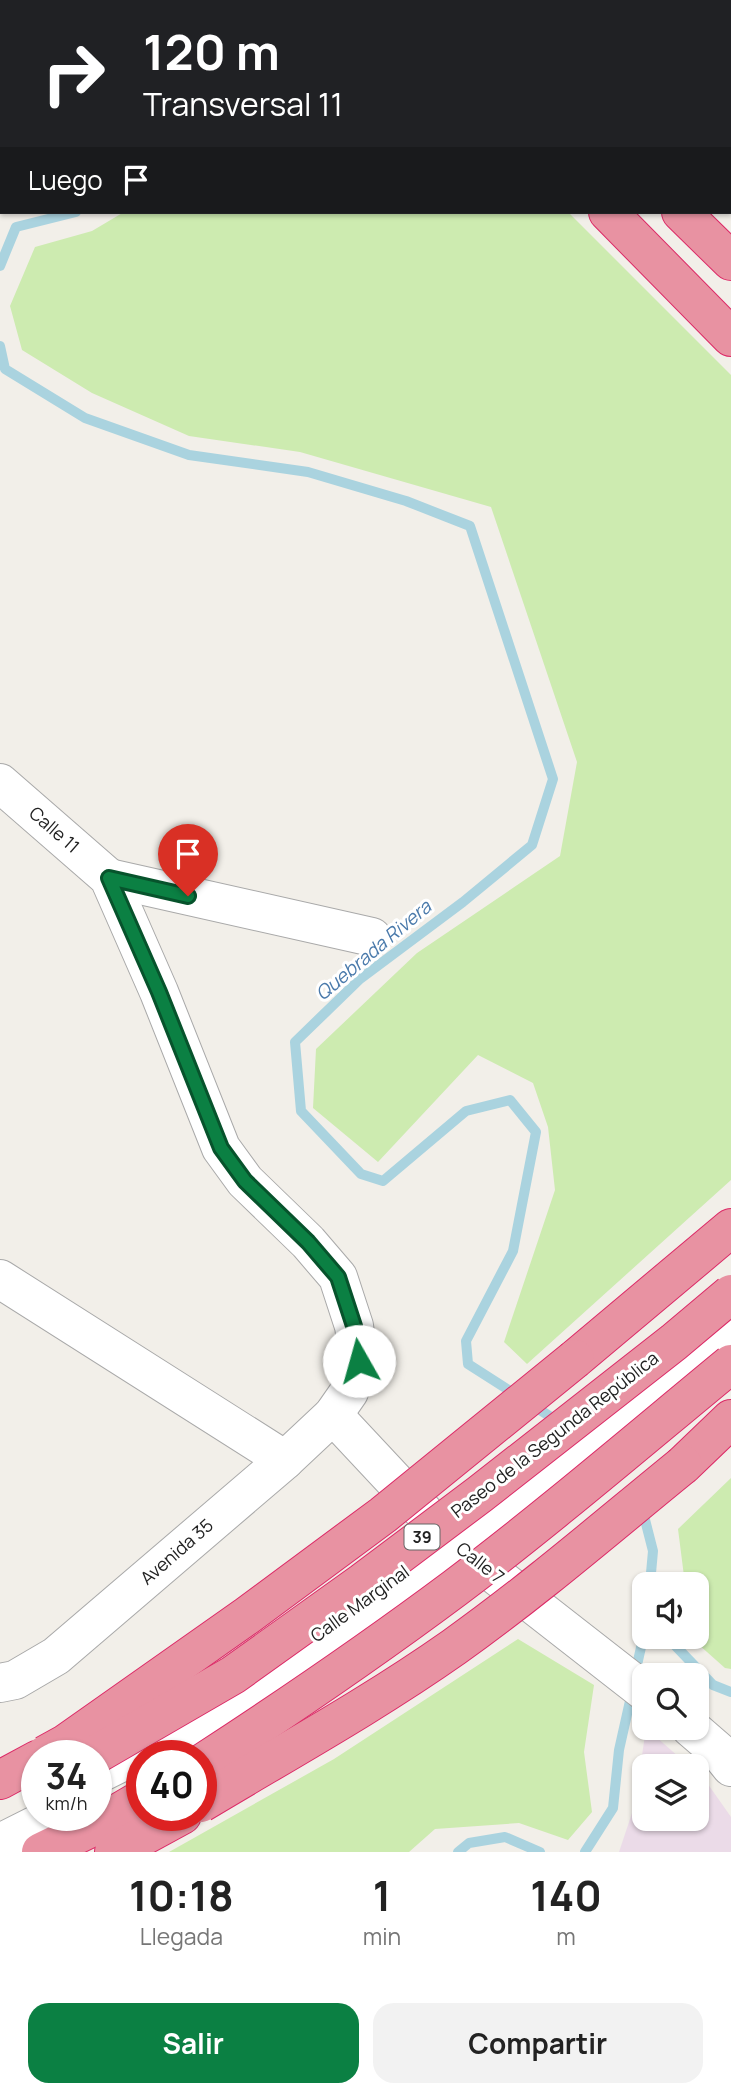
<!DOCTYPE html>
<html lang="es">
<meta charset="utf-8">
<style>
:root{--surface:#fff;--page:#f2f2f2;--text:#222;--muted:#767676;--accent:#0b8043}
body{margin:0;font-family:Manrope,sans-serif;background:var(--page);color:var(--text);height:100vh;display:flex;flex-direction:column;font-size:26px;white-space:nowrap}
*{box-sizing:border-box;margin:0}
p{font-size:23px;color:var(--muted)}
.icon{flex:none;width:38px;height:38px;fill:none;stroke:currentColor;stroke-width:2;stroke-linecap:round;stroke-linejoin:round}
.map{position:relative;height:1852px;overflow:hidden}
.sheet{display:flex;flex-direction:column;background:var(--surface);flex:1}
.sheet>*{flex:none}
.guide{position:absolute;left:0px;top:0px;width:732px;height:214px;box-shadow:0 2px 5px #0004;background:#202124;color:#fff;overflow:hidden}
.tools{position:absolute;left:632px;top:1572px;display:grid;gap:14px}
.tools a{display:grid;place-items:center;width:77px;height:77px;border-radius:14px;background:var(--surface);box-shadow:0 2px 5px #0004;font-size:35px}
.speed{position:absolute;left:21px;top:1740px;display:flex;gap:14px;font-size:35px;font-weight:700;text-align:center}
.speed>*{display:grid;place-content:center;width:91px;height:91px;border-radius:50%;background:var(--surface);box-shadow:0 2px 5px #0004;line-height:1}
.speed small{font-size:18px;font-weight:400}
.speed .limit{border:10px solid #d22;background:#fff;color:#111}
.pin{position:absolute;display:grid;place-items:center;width:60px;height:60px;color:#fff;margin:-72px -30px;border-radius:50% 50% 50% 0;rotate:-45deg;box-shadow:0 0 7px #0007}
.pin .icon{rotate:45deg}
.me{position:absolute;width:77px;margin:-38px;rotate:353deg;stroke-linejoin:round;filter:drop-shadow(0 0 5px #0008)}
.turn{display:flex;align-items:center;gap:24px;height:147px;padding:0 28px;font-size:32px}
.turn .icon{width:91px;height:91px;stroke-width:2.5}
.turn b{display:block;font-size:49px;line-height:60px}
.then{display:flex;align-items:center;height:66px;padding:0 28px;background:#0003;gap:14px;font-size:26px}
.eta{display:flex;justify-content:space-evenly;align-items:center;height:119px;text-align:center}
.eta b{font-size:42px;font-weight:700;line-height:49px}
.cta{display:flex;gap:14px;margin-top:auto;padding:14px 28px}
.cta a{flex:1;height:80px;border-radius:21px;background:var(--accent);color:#fff;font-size:28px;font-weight:700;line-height:80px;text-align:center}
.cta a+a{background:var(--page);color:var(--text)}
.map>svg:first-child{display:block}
.industrial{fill:#ebdbe8}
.grass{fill:#cdebb0}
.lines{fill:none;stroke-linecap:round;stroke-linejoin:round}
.stream{stroke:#aad3df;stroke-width:10}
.minor-casing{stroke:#a9a9a9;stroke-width:40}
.highway-casing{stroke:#dc2a67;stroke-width:40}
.minor{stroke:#fff;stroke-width:38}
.highway{stroke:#e892a2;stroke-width:38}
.highway-bridge-casing{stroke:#dc2a67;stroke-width:40;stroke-linecap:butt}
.highway-bridge{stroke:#e892a2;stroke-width:38}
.route-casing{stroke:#07532c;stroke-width:18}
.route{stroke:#0b8043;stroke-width:12}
.labels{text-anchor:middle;stroke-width:6;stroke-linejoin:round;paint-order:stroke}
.shield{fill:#fff;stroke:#646464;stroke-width:2}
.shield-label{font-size:16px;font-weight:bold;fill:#222}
.street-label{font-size:18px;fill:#222;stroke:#fff}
.water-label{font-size:19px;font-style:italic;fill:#4a7aab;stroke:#fff}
</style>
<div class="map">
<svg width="731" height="1852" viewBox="0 0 731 1852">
<rect width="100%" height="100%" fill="#f2efe9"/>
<path class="industrial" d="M 646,1728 L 689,1766 L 644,1766 L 644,1818 L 696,1818 L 697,1772 L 705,1780 L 731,1817 L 731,1852 L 619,1852 L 635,1804 Z"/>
<g class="grass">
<path d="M 176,0 L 356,0 L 358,2 L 178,2 Z"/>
<path d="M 650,0 L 731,0 L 731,75 L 730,2 Z"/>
<path d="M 124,212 L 568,212 L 731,375 L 731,1180 L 527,1364 L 504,1342 L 555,1190 L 548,1127 L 533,1083 L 478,1055 L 378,1162 L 313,1108 L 316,1049 L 417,953 L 560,856 L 577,762 L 491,507 L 300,452 L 189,436 L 92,393 L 22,350 L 10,306 L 35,247 L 92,231 Z"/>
<path d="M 731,1478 L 731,1669 L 725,1668 L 689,1636 L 696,1636 L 696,1584 L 685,1584 L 678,1529 Z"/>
<path d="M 518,1639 L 594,1685 L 584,1752 L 592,1812 L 568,1840 L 519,1823 L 435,1829 L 409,1852 L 169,1852 L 334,1759 Z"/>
</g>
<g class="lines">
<g class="stream">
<path d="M 142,0 L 143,2"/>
<path d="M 0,266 L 16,227 L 76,212"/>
<path d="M 0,346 L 5,369 L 85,418 L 189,455 L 308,472 L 406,501 L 470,526 L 553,779 L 532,845 L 463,902 L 360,979 L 295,1042 L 301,1111 L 361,1174 L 383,1181 L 466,1111 L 510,1100 L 536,1132 L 513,1251 L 466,1341 L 468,1364 L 518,1396"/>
<path d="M 531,1404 L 560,1423"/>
<path d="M 642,1508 L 653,1551 L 650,1584"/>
<path d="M 666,1636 L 713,1685 L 731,1692"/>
<path d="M 635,1674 L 644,1634"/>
<path d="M 458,1852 L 469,1843 L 505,1837 L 540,1852"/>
<path d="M 585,1852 L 613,1808 L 619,1750 L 632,1692"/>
</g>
<defs>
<g id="minor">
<path d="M 0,783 L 109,878 L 159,992 L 221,1148 L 245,1181 L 308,1242 L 338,1277 L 354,1326 L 359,1361 L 349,1392 L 333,1415 L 285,1460 L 56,1656 L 15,1680 L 0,1683"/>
<path d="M 109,878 L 372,937"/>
<path d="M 0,1279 L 285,1460"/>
<path d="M 661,1374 L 678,1364 L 731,1320"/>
<path d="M 333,1415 L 448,1538 L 644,1691"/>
<path d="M 690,1727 L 719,1752 L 731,1767"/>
<path d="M 181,1746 L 234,1714 L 355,1634 L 555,1477 L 628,1416 L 678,1364"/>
<path d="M 96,1775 L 126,1760 L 199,1715"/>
<path d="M 0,1843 L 56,1815"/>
</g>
<g id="highway">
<path d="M 407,0 L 408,2"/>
<path d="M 463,0 L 465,2"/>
<path d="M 543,0 L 545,2"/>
<path d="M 608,0 L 610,2"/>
<path d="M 730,112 L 731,113"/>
<path d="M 730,180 L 731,182"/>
<path d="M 608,212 L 731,337"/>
<path d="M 681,212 L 731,261"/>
<path d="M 575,1359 L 731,1228"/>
<path d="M 683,1465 L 731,1419"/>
<path d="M 0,1780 L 37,1760"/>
<path d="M 41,1852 L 101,1823 L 142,1799"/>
<path d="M 114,1852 L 182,1815"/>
</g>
</defs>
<use href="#minor" class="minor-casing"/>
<use href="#highway" class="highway-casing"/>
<use href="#minor" class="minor"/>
<use href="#highway" class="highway"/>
<defs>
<g id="highway-bridge">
<path d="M 45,1755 L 65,1744 L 248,1615 L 383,1515 L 575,1359"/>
<path d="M 95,1755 L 233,1675 L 363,1582 L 480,1494 L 674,1342 L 731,1294"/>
<path d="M 201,1764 C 287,1708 372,1650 455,1588 C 549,1517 640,1439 731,1364"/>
<path d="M 201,1803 C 286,1752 373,1704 454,1647 C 534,1590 608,1526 683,1465"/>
</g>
</defs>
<use href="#highway-bridge" class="highway-bridge-casing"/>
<use href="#highway-bridge" class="highway-bridge"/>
</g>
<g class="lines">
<defs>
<path id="route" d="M 188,896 L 109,878 L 159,992 L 221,1148 L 245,1181 L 308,1242 L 338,1277 L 354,1326 L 359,1361"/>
</defs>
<use href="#route" class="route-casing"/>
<use href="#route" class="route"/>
</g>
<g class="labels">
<rect class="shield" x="404.5" y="1524.5" width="35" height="25" rx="5"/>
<g class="shield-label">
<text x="422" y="1543">39</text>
</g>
<g class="street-label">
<text transform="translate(54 830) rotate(41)" y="6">Calle 11</text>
<text transform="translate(555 1435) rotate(-38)" y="6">Paseo de la Segunda República</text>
<text transform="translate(177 1552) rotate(-41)" y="6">Avenida 35</text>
<text transform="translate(480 1563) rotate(38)" y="6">Calle 7</text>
<text transform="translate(360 1604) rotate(-36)" y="6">Calle Marginal</text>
</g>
<g class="water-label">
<text transform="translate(373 950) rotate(-40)" y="7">Quebrada Rivera</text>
</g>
</g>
</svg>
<div class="tools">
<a><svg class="icon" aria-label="sound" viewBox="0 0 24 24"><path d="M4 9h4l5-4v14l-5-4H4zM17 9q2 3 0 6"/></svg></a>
<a><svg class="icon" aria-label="search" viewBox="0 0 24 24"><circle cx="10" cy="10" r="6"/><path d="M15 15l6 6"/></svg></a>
<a><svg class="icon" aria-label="layers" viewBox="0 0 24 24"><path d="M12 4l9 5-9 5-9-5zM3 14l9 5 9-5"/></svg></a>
</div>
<div class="speed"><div>34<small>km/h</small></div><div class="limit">40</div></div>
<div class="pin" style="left:188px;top:896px;background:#d93025"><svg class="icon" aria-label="arrive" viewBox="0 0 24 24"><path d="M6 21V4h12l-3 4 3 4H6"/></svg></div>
<svg class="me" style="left:359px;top:1361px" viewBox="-20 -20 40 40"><circle r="19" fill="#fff"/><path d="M0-13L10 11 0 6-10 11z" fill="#0b8043"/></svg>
<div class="guide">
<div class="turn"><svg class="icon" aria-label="right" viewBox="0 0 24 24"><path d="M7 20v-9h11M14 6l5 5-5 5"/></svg><div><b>120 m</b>Transversal 11</div></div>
<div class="then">Luego<svg class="icon" aria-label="arrive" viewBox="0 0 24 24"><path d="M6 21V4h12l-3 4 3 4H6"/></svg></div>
</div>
</div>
<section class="sheet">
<div class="eta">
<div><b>10:18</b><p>Llegada</p></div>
<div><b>1</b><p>min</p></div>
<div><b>140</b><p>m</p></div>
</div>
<div class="cta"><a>Salir</a><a>Compartir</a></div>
</section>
